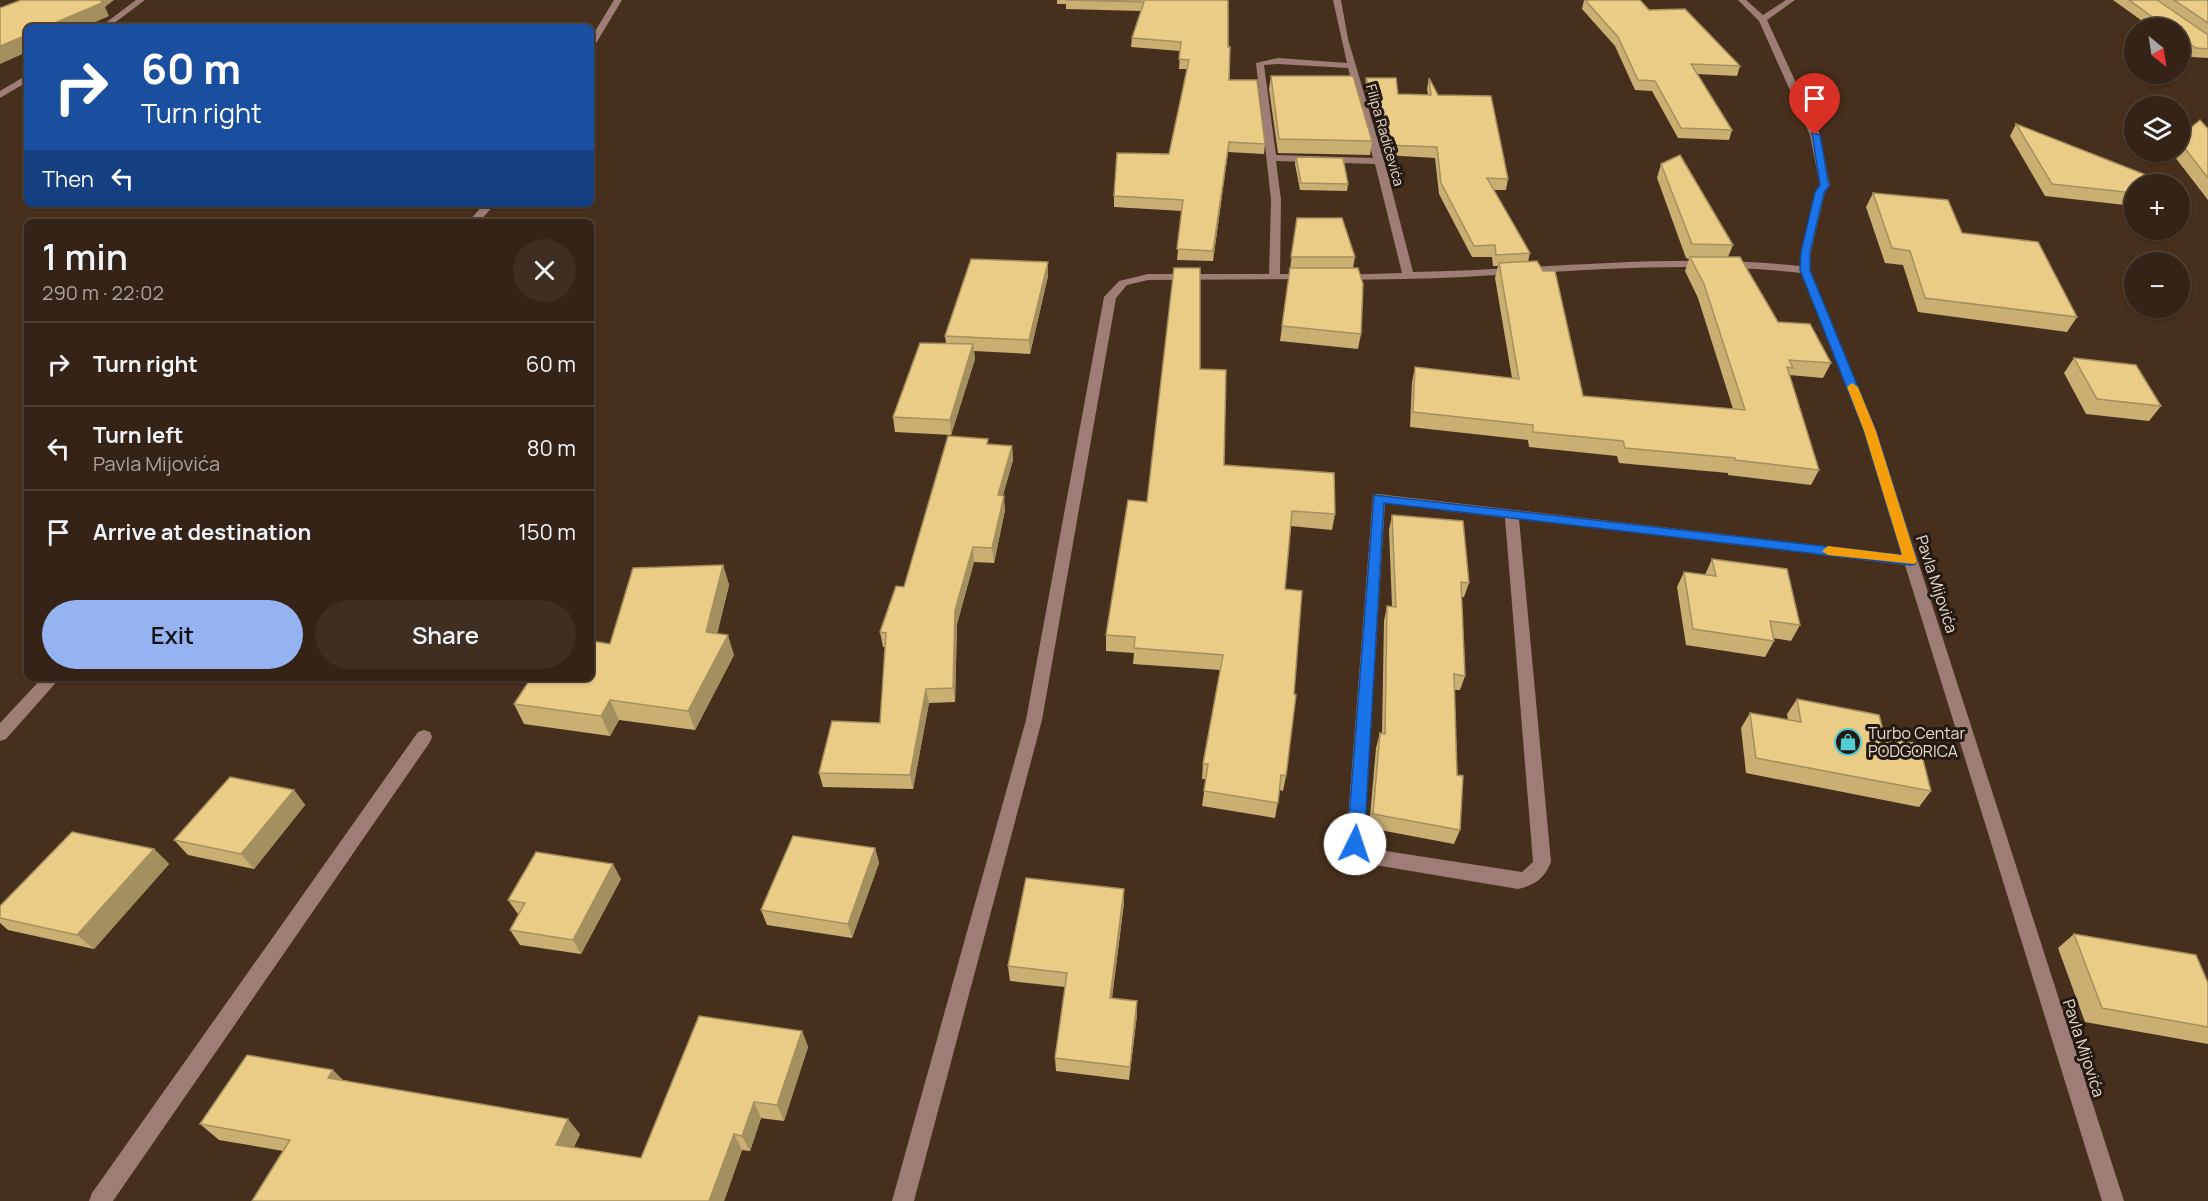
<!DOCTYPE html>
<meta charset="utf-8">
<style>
:root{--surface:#342316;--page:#3f2f23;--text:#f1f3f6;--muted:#a9a4a1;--line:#4e4035;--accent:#95b2f1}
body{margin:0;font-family:Manrope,sans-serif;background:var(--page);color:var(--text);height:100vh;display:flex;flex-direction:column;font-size:22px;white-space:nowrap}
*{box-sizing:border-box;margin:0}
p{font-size:20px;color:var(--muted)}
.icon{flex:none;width:33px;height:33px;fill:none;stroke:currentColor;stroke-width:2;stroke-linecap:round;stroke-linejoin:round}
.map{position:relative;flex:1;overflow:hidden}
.drawer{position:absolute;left:24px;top:219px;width:570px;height:462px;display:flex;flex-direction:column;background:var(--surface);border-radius:9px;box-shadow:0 2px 4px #0004,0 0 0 2px var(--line)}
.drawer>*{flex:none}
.banner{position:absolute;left:24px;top:24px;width:570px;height:183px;border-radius:9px;box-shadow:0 2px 4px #0004,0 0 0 2px var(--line);background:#1a4fa0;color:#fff;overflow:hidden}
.needle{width:39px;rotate:150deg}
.controls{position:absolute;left:2124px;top:18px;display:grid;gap:12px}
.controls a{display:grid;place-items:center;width:66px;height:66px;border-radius:50%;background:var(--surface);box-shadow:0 2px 4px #0004,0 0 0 2px var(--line);font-size:30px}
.pin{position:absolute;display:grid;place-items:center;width:51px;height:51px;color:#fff;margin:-62px -26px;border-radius:50% 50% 50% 0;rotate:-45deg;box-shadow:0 0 6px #0007}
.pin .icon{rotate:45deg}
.me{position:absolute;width:66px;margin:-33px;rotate:4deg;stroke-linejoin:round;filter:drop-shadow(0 0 4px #0008)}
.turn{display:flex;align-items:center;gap:21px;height:126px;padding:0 18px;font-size:27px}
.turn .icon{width:78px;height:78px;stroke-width:2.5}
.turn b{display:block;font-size:42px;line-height:51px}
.then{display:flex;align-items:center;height:57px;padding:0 18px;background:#0003;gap:12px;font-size:22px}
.round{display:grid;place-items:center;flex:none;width:63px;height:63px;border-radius:32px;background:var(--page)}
.head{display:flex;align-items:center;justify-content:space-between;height:102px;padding:0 18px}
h1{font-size:36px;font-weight:600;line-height:45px}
.cta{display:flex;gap:12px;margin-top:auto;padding:12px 18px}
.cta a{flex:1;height:69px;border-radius:36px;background:var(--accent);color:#111;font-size:24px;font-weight:600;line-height:69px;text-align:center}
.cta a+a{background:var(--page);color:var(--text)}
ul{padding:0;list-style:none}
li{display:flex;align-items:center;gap:18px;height:84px;padding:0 18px;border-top:2px solid var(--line)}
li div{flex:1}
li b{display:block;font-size:22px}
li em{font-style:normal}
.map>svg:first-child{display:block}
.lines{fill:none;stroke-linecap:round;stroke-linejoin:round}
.minor{fill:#9e7d77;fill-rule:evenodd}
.wall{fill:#caaf73}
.shaded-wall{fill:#a48f5e}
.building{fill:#ebcc86;stroke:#a48f5e;stroke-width:1.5}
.route{fill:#1a73e8;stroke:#114b97;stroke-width:1.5}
.slow{fill:#f59e0b}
.labels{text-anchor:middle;stroke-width:6;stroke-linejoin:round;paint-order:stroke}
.far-street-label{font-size:14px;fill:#eadbd0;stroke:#241a12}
.street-label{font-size:16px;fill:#eadbd0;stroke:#241a12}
.poi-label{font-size:16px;fill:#eadbd0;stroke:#241a12;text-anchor:start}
</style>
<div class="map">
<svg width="2208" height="1201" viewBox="0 0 2208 1201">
<rect width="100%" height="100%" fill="#462f1d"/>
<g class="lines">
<g class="minor">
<path d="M 136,0 L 145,0 L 109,27 L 100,27 Z"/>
<path d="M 614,0 L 622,0 L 595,45 L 591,47 L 591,38 Z"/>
<path d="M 1333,0 L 1341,0 L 1348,39 L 1388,175 L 1413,272 C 1542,270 1670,252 1800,266 L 1801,252 L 1815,192 L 1820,186 L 1810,135 L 1759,21 L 1738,0 L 1746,0 L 1763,15 L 1786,0 L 1795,0 L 1767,20 L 1820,135 L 1830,186 L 1825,192 L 1811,252 L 1810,270 L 1876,431 L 2124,1201 L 2102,1201 L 1905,565 L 1519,519 L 1551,862 C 1544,879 1535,885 1518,889 L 1369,864 C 1358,860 1351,854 1346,844 L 1373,495 L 1378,494 L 1902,555 L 1864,431 L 1801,273 C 1688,260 1577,271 1464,277 C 1423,279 1382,279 1341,280 L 1335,277 L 1337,275 L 1402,273 L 1375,164 L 1276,161 L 1281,200 L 1280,274 L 1308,274 L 1314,277 L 1312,279 L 1148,280 L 1127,285 L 1116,298 L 1042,720 L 914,1201 L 892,1201 L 1026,720 L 1104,297 L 1119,281 L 1148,274 L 1269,274 L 1271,200 L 1256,63 L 1278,58 L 1347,63 ZM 1278,64 L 1348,68 L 1373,158 L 1276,155 L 1264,65 ZM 1385,503 L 1505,518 L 1533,862 L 1522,872 L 1373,849 L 1364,842 Z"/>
<path d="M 27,75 L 27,82 L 0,98 L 0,91 Z"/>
<path d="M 484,204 L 495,204 L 479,222 L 468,222 Z"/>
<path d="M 42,678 L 60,678 L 6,739 L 0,741 L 0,723 Z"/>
<path d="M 424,730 L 430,732 L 432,737 L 430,742 L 113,1201 L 89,1201 L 92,1193 L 418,732 Z"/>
</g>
</g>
<g class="wall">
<path d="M 1057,0 L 1228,0 L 1229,80 L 1265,144 L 1264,154 L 1228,152 L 1213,261 L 1177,260 L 1182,211 L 1114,207 L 1114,196 L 1169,154 L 1187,69 L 1179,69 L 1180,51 L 1131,47 L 1132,38 L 1141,11 L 1066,9 L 1066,4 L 1057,4 Z"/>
<path d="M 1584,0 L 1649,10 L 1740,66 L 1737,76 L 1697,74 L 1732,130 L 1729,140 L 1678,138 L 1652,91 L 1635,90 L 1615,46 L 1582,9 Z"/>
<path d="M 2113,0 L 2208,0 L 2208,58 L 2191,57 L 2180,49 L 2180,28 L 2152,28 Z"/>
<path d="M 1271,76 L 1372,141 L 1370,155 L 1278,153 L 1269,89 Z"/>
<path d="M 1366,78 L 1398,94 L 1428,95 L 1427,89 L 1429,78 L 1438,95 L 1508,179 L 1506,190 L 1493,190 L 1530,253 L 1528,262 L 1583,396 L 1733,409 L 1698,298 L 1685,271 L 1689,259 L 1686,258 L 1657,178 L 1661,164 L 1733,245 L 1728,257 L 1778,322 L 1831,363 L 1823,378 L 1789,375 L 1819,470 L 1811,485 L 1728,475 L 1728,473 L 1619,463 L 1617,456 L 1529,447 L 1528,440 L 1410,427 L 1412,382 L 1415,367 L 1512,378 L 1495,278 L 1498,266 L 1493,266 L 1492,257 L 1472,257 L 1439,194 L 1435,158 L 1385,155 L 1365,89 Z"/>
<path d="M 2016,124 L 2134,184 L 2134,206 L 2045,196 L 2010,136 Z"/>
<path d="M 2208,129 L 2208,200 L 2171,152 L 2180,152 L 2180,137 Z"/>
<path d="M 1296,157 L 1348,184 L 1347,191 L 1300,190 L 1295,164 Z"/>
<path d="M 1873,193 L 1962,233 L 2077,317 L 2067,332 L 1918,312 L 1903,265 L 1885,263 L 1866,207 Z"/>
<path d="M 1297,218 L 1355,257 L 1353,268 L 1361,334 L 1358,349 L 1280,341 Z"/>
<path d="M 1048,276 L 1030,354 L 974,351 L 975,359 L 951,435 L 895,432 L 893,417 L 946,343 L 945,336 Z"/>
<path d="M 2074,358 L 2161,406 L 2149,421 L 2086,414 L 2064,373 Z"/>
<path d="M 989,444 L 1012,446 L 1013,460 L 1003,495 L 1005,510 L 994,563 L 974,562 L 957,624 L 955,702 L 929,703 L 913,789 L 823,787 L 819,773 L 880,723 L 885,647 L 883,647 L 880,632 L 904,587 Z"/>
<path d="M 1224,465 L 1335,514 L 1332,530 L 1291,526 L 1285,589 L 1286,776 L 1283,791 L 1280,790 L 1275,818 L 1202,806 L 1206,779 L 1202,779 L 1203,764 L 1220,670 L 1133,664 L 1134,653 L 1106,651 L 1106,635 L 1147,502 Z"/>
<path d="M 1392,515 L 1469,583 L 1464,597 L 1461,597 L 1465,676 L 1460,690 L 1454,690 L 1460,830 L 1454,844 L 1369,828 L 1376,748 L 1380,733 L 1382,733 L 1384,621 L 1387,606 L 1392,606 L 1389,530 Z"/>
<path d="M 1712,559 L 1800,625 L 1791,641 L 1773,638 L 1774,641 L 1765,657 L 1686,645 L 1677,587 L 1684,572 L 1705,575 Z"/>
<path d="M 723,565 L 729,585 L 717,633 L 734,655 L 695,730 L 619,720 L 610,736 L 524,724 L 514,704 L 610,644 Z"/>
<path d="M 1797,699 L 1885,738 L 1931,791 L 1919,807 L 1746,773 L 1741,728 L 1750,713 L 1788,720 L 1787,714 Z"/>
<path d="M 294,790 L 305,805 L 254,869 L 188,855 L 174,840 Z"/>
<path d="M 875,848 L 879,863 L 852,938 L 767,925 L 761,910 Z"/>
<path d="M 154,849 L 169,864 L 94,949 L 8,930 L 0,923 L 0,906 Z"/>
<path d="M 621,879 L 581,954 L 520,945 L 510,930 L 519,915 L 518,914 L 508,900 Z"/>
<path d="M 1124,889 L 1124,903 L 1112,998 L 1137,1001 L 1137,1015 L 1129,1080 L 1056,1071 L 1055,1058 L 1065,987 L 1010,981 L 1008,966 Z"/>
<path d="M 2074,934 L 2208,983 L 2208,1044 L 2085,1022 L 2058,948 Z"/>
<path d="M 802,1031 L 808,1047 L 784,1121 L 761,1118 L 750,1151 L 742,1150 L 724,1201 L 252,1201 L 283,1151 L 219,1140 L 200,1124 L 344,1080 L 580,1134 L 574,1147 L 641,1158 Z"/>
</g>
<g class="shaded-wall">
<path d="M 101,0 L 114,0 L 105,7 L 109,16 L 84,27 L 45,27 Z"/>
<path d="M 27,35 L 27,52 L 0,64 L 0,46 Z"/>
<path d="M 1229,142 L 1228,152 L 1213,261 L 1213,251 Z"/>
<path d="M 1048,262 L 1048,276 L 1030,354 L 1029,340 Z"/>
<path d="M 973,344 L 975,359 L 951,435 L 950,420 Z"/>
<path d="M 1012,446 L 1013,460 L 999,509 L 998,495 Z"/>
<path d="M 1004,496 L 1005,510 L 994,563 L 992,548 Z"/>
<path d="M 973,547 L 974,562 L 957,624 L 955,702 L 953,688 L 955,610 Z"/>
<path d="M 723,565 L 729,585 L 713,652 L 706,632 Z"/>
<path d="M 728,635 L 734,655 L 695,730 L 688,711 Z"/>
<path d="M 926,689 L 929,703 L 913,789 L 910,775 Z"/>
<path d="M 610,700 L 619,720 L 610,736 L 601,716 Z"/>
<path d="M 294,790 L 305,805 L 254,869 L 241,854 Z"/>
<path d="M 875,848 L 879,863 L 852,938 L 848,924 Z"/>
<path d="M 154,849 L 169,864 L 94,949 L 77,935 Z"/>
<path d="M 613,864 L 621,879 L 581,954 L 573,940 Z"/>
<path d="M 1124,889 L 1124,903 L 1110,1012 L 1110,998 Z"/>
<path d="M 1137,1001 L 1137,1015 L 1129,1080 L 1130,1067 Z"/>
<path d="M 802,1031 L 808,1047 L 784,1121 L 777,1105 Z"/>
<path d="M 333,1070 L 349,1086 L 328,1078 Z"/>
<path d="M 754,1102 L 761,1118 L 750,1151 L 742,1136 Z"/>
<path d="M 568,1119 L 580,1134 L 568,1160 L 556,1145 Z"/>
<path d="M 734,1134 L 742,1150 L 724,1201 L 709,1201 Z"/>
</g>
<g class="building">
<path d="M 21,0 L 101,0 L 102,3 L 45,27 L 27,27 L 27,35 L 0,46 L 0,8 Z"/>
<path d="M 1066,0 L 1228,0 L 1228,47 L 1230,47 L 1229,80 L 1257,80 L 1265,144 L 1229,142 L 1213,251 L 1177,249 L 1183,200 L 1114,196 L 1117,153 L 1169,154 L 1189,60 L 1179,59 L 1181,42 L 1132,38 L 1144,2 Z"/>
<path d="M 1585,0 L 1640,0 L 1649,10 L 1685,9 L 1740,66 L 1691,64 L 1732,130 L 1681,128 L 1655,81 L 1638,80 L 1618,37 Z"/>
<path d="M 2129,0 L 2157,0 L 2208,35 L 2208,49 L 2196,48 L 2180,37 L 2180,28 L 2168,28 Z"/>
<path d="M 2174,0 L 2208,0 L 2208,23 Z"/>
<path d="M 1271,76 L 1353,76 L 1372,141 L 1279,139 Z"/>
<path d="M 1366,78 L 1396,78 L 1398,94 L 1431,95 L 1429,78 L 1438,95 L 1491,96 L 1508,179 L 1487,178 L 1530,253 L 1496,255 L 1495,245 L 1474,246 L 1441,183 L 1437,147 L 1386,145 Z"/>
<path d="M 2200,120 L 2208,129 L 2208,178 L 2180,142 L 2180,137 Z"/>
<path d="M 2016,124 L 2169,184 L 2134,184 L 2134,193 L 2052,184 Z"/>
<path d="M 1680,155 L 1733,245 L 1692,244 L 1661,164 Z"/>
<path d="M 1296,157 L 1343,158 L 1348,184 L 1301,183 Z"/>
<path d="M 1873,193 L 1948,200 L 1962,233 L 2038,242 L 2077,317 L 1925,298 L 1910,251 L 1892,248 Z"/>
<path d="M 1297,218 L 1342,218 L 1355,257 L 1291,257 Z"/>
<path d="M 1690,257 L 1740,257 L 1778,322 L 1810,324 L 1831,363 L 1789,360 L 1793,368 L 1787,367 L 1819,470 L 1735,460 L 1735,458 L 1625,448 L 1623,441 L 1533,432 L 1533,425 L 1413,412 L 1415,367 L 1519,379 L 1499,263 L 1537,261 L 1543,271 L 1555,271 L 1583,396 L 1745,410 L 1704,284 Z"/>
<path d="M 971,259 L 1048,262 L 1029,340 L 945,336 Z"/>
<path d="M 1174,268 L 1200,268 L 1200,369 L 1226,370 L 1224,465 L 1334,473 L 1335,514 L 1292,511 L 1285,589 L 1302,591 L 1294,694 L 1296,695 L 1286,776 L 1281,775 L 1278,803 L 1204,791 L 1208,764 L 1203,764 L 1223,655 L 1134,648 L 1135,637 L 1106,635 L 1128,500 L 1147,502 Z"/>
<path d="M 1290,268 L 1358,268 L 1363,284 L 1361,334 L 1282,326 Z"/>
<path d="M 920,343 L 973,344 L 950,420 L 893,417 Z"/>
<path d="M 2074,358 L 2136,365 L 2161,406 L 2097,399 Z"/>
<path d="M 948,436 L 988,439 L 987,444 L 1012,446 L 998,495 L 1004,496 L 992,548 L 973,547 L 955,610 L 953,688 L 926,689 L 910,775 L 819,773 L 832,721 L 880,723 L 886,633 L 880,632 L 896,586 L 904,587 Z"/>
<path d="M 1392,515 L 1463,521 L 1469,583 L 1461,582 L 1465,676 L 1454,674 L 1457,775 L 1463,776 L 1460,830 L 1373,814 L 1380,733 L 1385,734 L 1387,606 L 1396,607 Z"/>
<path d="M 1712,559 L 1787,569 L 1800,625 L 1770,621 L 1774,641 L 1693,629 L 1684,572 L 1716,576 Z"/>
<path d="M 723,565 L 706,632 L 728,635 L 688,711 L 610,700 L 601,716 L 514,704 L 531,678 L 591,678 L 591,641 L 610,644 L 633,568 Z"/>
<path d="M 1797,699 L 1879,715 L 1885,738 L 1919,744 L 1931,791 L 1756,758 L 1750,713 L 1801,722 Z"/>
<path d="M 230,777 L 294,790 L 241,854 L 174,840 Z"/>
<path d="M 72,832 L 154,849 L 77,935 L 0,918 L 0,906 Z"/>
<path d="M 793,836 L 875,848 L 848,924 L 761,910 Z"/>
<path d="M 536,852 L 613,864 L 573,940 L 510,930 L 525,903 L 508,900 Z"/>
<path d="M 1026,878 L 1124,889 L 1110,998 L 1137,1001 L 1130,1067 L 1055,1058 L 1067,973 L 1008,966 Z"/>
<path d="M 2074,934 L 2196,955 L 2208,983 L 2208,1027 L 2102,1008 Z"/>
<path d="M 699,1016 L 802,1031 L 777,1105 L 754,1102 L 742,1136 L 734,1134 L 709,1201 L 252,1201 L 290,1140 L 200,1124 L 247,1055 L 333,1070 L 328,1078 L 568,1119 L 556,1145 L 641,1158 Z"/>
</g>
<path class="route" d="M 1812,133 L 1820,135 L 1829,186 L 1824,193 L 1810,252 L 1810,270 L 1876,431 L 1917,561 L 1915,564 L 1911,565 L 1384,503 L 1364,844 L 1361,849 L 1355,851 L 1350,849 L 1347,844 L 1374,495 L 1902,555 L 1864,431 L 1800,270 L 1801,252 L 1815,192 L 1820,185 Z"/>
<path class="slow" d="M 1852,383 L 1858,387 L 1876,431 L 1917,561 L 1915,564 L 1828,555 L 1822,551 L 1828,546 L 1902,555 L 1864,431 L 1847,387 Z"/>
<defs>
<symbol id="shop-ring" viewBox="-11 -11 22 22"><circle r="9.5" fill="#241a12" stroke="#51ccd3" stroke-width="1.5"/><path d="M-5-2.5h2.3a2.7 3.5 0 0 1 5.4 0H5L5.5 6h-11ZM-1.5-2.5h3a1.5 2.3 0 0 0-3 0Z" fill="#51ccd3"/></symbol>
</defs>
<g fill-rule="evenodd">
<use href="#shop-ring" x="1833" y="727" width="30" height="30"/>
</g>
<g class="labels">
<g class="far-street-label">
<text transform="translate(1385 135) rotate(74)" y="5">Filipa Radičevića</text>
</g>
<g class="street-label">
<text transform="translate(1937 584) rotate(72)" y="6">Pavla Mijovića</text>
<text transform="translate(2084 1048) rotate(72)" y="6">Pavla Mijovića</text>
</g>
<g class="poi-label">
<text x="1868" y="739">Turbo Centar<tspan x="1868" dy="18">PODGORICA</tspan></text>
</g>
</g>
</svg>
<div class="controls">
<a><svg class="needle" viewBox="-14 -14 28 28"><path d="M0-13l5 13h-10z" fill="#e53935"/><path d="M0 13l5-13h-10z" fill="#a9a4a1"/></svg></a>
<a><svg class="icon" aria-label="layers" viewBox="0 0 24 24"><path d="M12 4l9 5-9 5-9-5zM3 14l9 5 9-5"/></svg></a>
<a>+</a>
<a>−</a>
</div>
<div class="pin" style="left:1815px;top:135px;background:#d93025"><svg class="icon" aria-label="arrive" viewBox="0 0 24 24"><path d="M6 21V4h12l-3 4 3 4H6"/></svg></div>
<svg class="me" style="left:1355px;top:844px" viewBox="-20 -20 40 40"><circle r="19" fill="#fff"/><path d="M0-13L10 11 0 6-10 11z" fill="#1a73e8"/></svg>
<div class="banner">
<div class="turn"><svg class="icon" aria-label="right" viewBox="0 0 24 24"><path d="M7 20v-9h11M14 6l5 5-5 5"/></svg><div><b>60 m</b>Turn right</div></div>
<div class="then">Then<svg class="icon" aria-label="left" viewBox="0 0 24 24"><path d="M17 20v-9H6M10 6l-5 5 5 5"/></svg></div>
</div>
<section class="drawer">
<div class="head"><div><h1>1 min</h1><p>290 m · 22:02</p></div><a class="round"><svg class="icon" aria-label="close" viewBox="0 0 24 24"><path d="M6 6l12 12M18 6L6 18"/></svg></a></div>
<ul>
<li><svg class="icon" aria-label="right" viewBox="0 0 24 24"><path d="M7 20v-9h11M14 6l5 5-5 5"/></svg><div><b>Turn right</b></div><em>60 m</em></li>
<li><svg class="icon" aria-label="left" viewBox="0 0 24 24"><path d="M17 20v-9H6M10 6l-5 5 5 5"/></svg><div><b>Turn left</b><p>Pavla Mijovića</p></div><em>80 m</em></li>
<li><svg class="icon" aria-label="arrive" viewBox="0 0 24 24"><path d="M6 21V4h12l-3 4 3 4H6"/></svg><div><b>Arrive at destination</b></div><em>150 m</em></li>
</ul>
<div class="cta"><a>Exit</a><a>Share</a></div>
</section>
</div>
